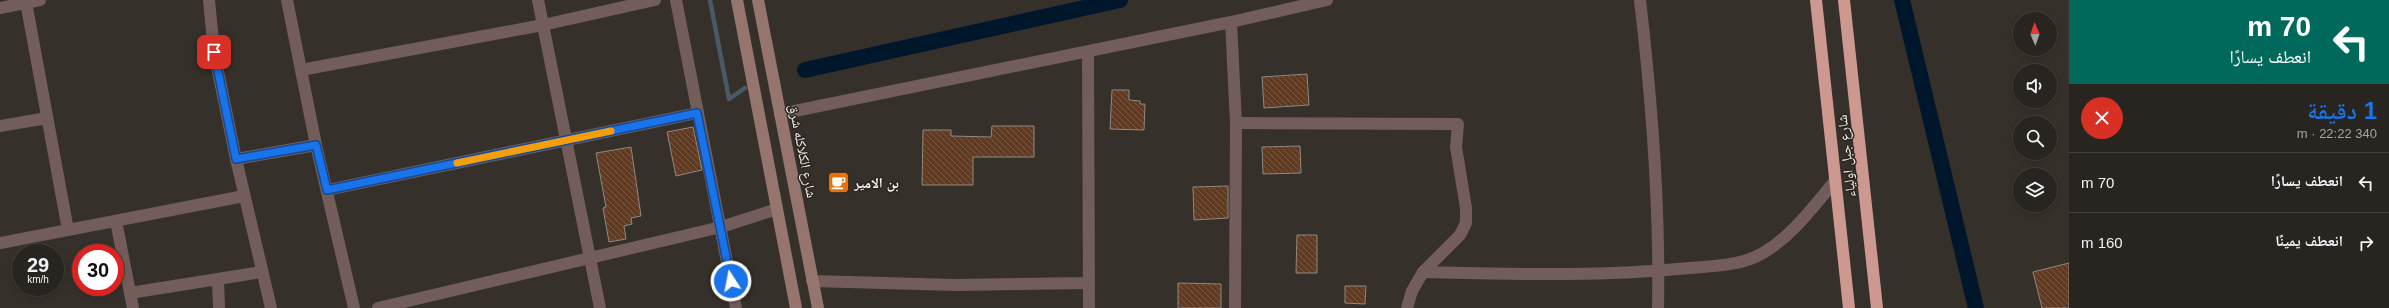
<!DOCTYPE html>
<html lang="ar">
<meta charset="utf-8">
<style>
:root{--surface:#282420;--page:#34302d;--text:#f1f3f6;--muted:#a5a4a5;--line:#44413e;--accent:#1a73e8}
body{margin:0;font-family:Arial,"Noto Naskh Arabic",sans-serif;background:var(--page);color:var(--text);direction:rtl;height:100vh;display:flex;flex-direction:column;font-size:15px;white-space:nowrap}
*{box-sizing:border-box;margin:0}
p{font-size:13px;color:var(--muted)}
.icon{flex:none;width:22px;height:22px;fill:none;stroke:currentColor;stroke-width:2;stroke-linecap:round;stroke-linejoin:round}
.map{position:relative;flex:1;overflow:hidden;direction:ltr}
.panel{display:flex;flex-direction:column;background:var(--surface);width:320px}
.panel>*{flex:none}
.guide{background:#00695c;color:#fff;overflow:hidden}
.needle{width:26px;rotate:358deg}
.buttons{position:absolute;left:2013px;top:12px;display:grid;gap:8px}
.buttons a{display:grid;place-items:center;width:44px;height:44px;border-radius:50%;background:var(--surface);box-shadow:0 2px 6px #0003,0 0 0 1px var(--line);font-size:20px}
.speed{position:absolute;left:12px;top:244px;display:flex;gap:8px;font-size:20px;font-weight:700;text-align:center}
.speed>*{display:grid;place-content:center;width:52px;height:52px;border-radius:50%;background:var(--surface);box-shadow:0 2px 6px #0003,0 0 0 1px var(--line);line-height:1}
.speed small{font-size:10px;font-weight:400}
.speed .limit{border:6px solid #d22;background:#fff;color:#111}
.pin{position:absolute;display:grid;place-items:center;width:34px;height:34px;color:#fff;margin:-17px;border-radius:8px;box-shadow:0 2px 6px #0006}
.me{position:absolute;width:44px;margin:-22px;rotate:349deg;stroke-linejoin:round;filter:drop-shadow(0 0 3px #0008)}
.turn{display:flex;align-items:center;gap:14px;height:84px;padding:0 12px;font-size:18px}
.turn .icon{width:52px;height:52px;stroke-width:2.5}
.turn b{display:block;font-size:28px;line-height:34px}
.round{display:grid;place-items:center;flex:none;width:42px;height:42px;border-radius:21px;background:var(--page)}
.head{display:flex;align-items:center;justify-content:space-between;height:68px;padding:0 12px}
h1{font-size:24px;font-weight:600;line-height:30px;color:var(--accent)}
ul{padding:0;list-style:none}
li{display:flex;align-items:center;gap:12px;height:60px;padding:0 12px;border-top:1px solid var(--line)}
li div{flex:1}
li b{display:block;font-size:15px}
li em{font-style:normal}
main{display:flex;flex:1;min-height:0}
.map>svg:first-child{display:block}
.lines{fill:none;stroke-linecap:round;stroke-linejoin:round}
.stream{stroke:#4a5966;stroke-width:4.5}
.canal{stroke:#00172b;stroke-width:16}
.building{fill:url(#building-back-hatch);stroke:#918882}
.street{stroke:#735d5a;stroke-width:12}
.secondary{stroke:#97756f;stroke-width:12}
.highway{stroke:#cc988f;stroke-width:12}
.route-casing{stroke:#114b97;stroke-width:10}
.route{stroke:#1a73e8;stroke-width:7}
.slow{stroke:#f59e0b;stroke-width:7}
.labels{text-anchor:middle;stroke-width:3;stroke-linejoin:round;paint-order:stroke}
.street-label{font-size:14px;fill:#f7f3ee;stroke:#2c2620}
.poi-label{font-size:14px;font-weight:bold;fill:#f7f3ee;stroke:#2c2620;text-anchor:start}
</style>
<main>
<section class="panel">
<div class="guide">
<div class="turn"><svg class="icon" aria-label="left" viewBox="0 0 24 24"><path d="M17 20v-9H6M10 6l-5 5 5 5"/></svg><div><b>70 m</b>انعطف يسارًا</div></div>
</div>
<div class="head"><div><h1>1 دقيقة</h1><p>340 m · 22:22</p></div><a class="round" style="background:#d93025;color:#fff"><svg class="icon" aria-label="close" viewBox="0 0 24 24"><path d="M6 6l12 12M18 6L6 18"/></svg></a></div>
<ul>
<li><svg class="icon" aria-label="left" viewBox="0 0 24 24"><path d="M17 20v-9H6M10 6l-5 5 5 5"/></svg><div><b>انعطف يسارًا</b></div><em>70 m</em></li>
<li><svg class="icon" aria-label="right" viewBox="0 0 24 24"><path d="M7 20v-9h11M14 6l5 5-5 5"/></svg><div><b>انعطف يمينًا</b></div><em>160 m</em></li>
</ul>
</section>
<div class="map">
<svg width="2069" height="308" viewBox="0 0 2069 308">
<defs>
<pattern id="building-back-hatch" width="6" height="6" patternUnits="userSpaceOnUse"><rect width="6" height="6" fill="#603b22"/><path d="M-1 5l2 2M0 0l6 6M5-1l2 2" fill="none" stroke="#785842"/></pattern>
</defs>
<rect width="100%" height="100%" fill="#36302a"/>
<g class="lines">
<path class="stream" d="M 710,0 L 729,99 L 745,88"/>
<g class="canal">
<path d="M 1902,0 L 1976,308"/>
<path d="M 805,70 L 1120,0"/>
</g>
</g>
<g class="building">
<path d="M 1307,74 L 1309,105 L 1264,108 L 1262,77 Z"/>
<path d="M 1112,90 L 1129,90 L 1129,100 L 1140,101 L 1140,104 L 1145,104 L 1144,130 L 1110,129 Z"/>
<path d="M 992,126 L 1034,126 L 1034,157 L 973,157 L 973,185 L 922,185 L 923,130 L 951,130 L 951,136 L 991,137 Z"/>
<path d="M 693,127 L 702,170 L 676,176 L 667,132 Z"/>
<path d="M 1300,146 L 1301,173 L 1263,174 L 1262,147 Z"/>
<path d="M 631,147 L 641,216 L 631,218 L 632,224 L 624,226 L 626,239 L 609,242 L 603,208 L 606,207 L 596,153 Z"/>
<path d="M 1228,186 L 1228,218 L 1194,220 L 1193,187 Z"/>
<path d="M 1297,235 L 1317,235 L 1317,273 L 1296,273 Z"/>
<path d="M 2069,263 L 2069,308 L 2042,308 L 2033,272 Z"/>
<path d="M 1178,283 L 1221,284 L 1221,308 L 1178,308 Z"/>
<path d="M 1345,286 L 1366,286 L 1365,304 L 1345,303 Z"/>
</g>
<g class="lines">
<g class="street">
<path d="M 209,0 L 214,52 L 236,159 L 271,308"/>
<path d="M 287,0 L 316,145 L 354,308"/>
<path d="M 538,0 L 600,308"/>
<path d="M 676,0 L 736,308"/>
<path d="M 1640,0 C 1652,102 1660,205 1658,308"/>
<path d="M 26,2 L 68,230"/>
<path d="M 0,8 L 40,0"/>
<path d="M 1231,22 L 1236,123 L 1235,308"/>
<path d="M 1088,52 L 1089,308"/>
<path d="M 301,70 L 543,25 L 655,0"/>
<path d="M 780,114 L 1231,22 L 1327,0"/>
<path d="M 1236,123 L 1458,124 L 1456,147 L 1466,208 L 1466,223 L 1460,235 L 1423,272 L 1412,291 L 1407,308"/>
<path d="M 0,126 L 47,118"/>
<path d="M 236,159 L 316,145"/>
<path d="M 327,190 L 697,113"/>
<path d="M 116,221 L 133,308"/>
<path d="M 0,243 L 244,196"/>
<path d="M 1423,272 C 1512,274 1600,277 1689,268 C 1713,266 1741,266 1763,253 C 1792,236 1813,207 1835,181"/>
<path d="M 218,280 L 219,308"/>
<path d="M 812,281 L 955,285 L 1089,283"/>
<path d="M 130,293 L 261,272"/>
<path d="M 378,308 L 721,227 L 777,209"/>
</g>
<g class="secondary">
<path d="M 737,0 L 796,308"/>
<path d="M 758,0 L 818,308"/>
</g>
<g class="highway">
<path d="M 1816,0 L 1849,308"/>
<path d="M 1844,0 L 1877,308"/>
</g>
</g>
<g class="lines">
<defs>
<path id="route" d="M 214,52 L 236,159 L 316,145 L 327,190 L 697,113 L 731,281"/>
</defs>
<use href="#route" class="route-casing"/>
<use href="#route" class="route"/>
<path class="slow" d="M 457,163 L 611,131"/>
</g>
<defs>
<symbol id="cafe-square" viewBox="-11 -11 22 22"><rect x="-9" y="-9" width="18" height="18" rx="4" fill="#e8710a" stroke="#2c2620"/><path d="M-5.5-4.5H6V0H3Q3 3.5 0 3.5H-2.5Q-5.5 3.5-5.5 0ZM3-3.2v2h1.7v-2ZM-6 4.5H4V6H-6Z" fill="#fff"/></symbol>
</defs>
<g fill-rule="evenodd">
<use href="#cafe-square" x="826" y="170" width="25" height="25"/>
</g>
<g class="labels">
<g class="street-label">
<text transform="translate(803 151) rotate(79)" y="5">شارع الكلاكله شرق</text>
<text transform="translate(1846 156) rotate(-96)" y="5">شارع جبل اولياء</text>
</g>
<g class="poi-label">
<text x="854" y="188">بن الامير</text>
</g>
</g>
</svg>
<div class="buttons">
<a><svg class="needle" viewBox="-14 -14 28 28"><path d="M0-13l5 13h-10z" fill="#e53935"/><path d="M0 13l5-13h-10z" fill="#a5a4a5"/></svg></a>
<a><svg class="icon" aria-label="sound" viewBox="0 0 24 24"><path d="M4 9h4l5-4v14l-5-4H4zM17 9q2 3 0 6"/></svg></a>
<a><svg class="icon" aria-label="search" viewBox="0 0 24 24"><circle cx="10" cy="10" r="6"/><path d="M15 15l6 6"/></svg></a>
<a><svg class="icon" aria-label="layers" viewBox="0 0 24 24"><path d="M12 4l9 5-9 5-9-5zM3 14l9 5 9-5"/></svg></a>
</div>
<div class="speed"><div>29<small>km/h</small></div><div class="limit">30</div></div>
<div class="pin" style="left:214px;top:52px;background:#d93025"><svg class="icon" aria-label="arrive" viewBox="0 0 24 24"><path d="M6 21V4h12l-3 4 3 4H6"/></svg></div>
<svg class="me" style="left:731px;top:281px" viewBox="-20 -20 40 40"><circle r="17" fill="#1a73e8" stroke="#fff" stroke-width="3"/><path d="M0-11L8 9 0 5-8 9z" fill="#fff"/></svg>
</div>
</main>
